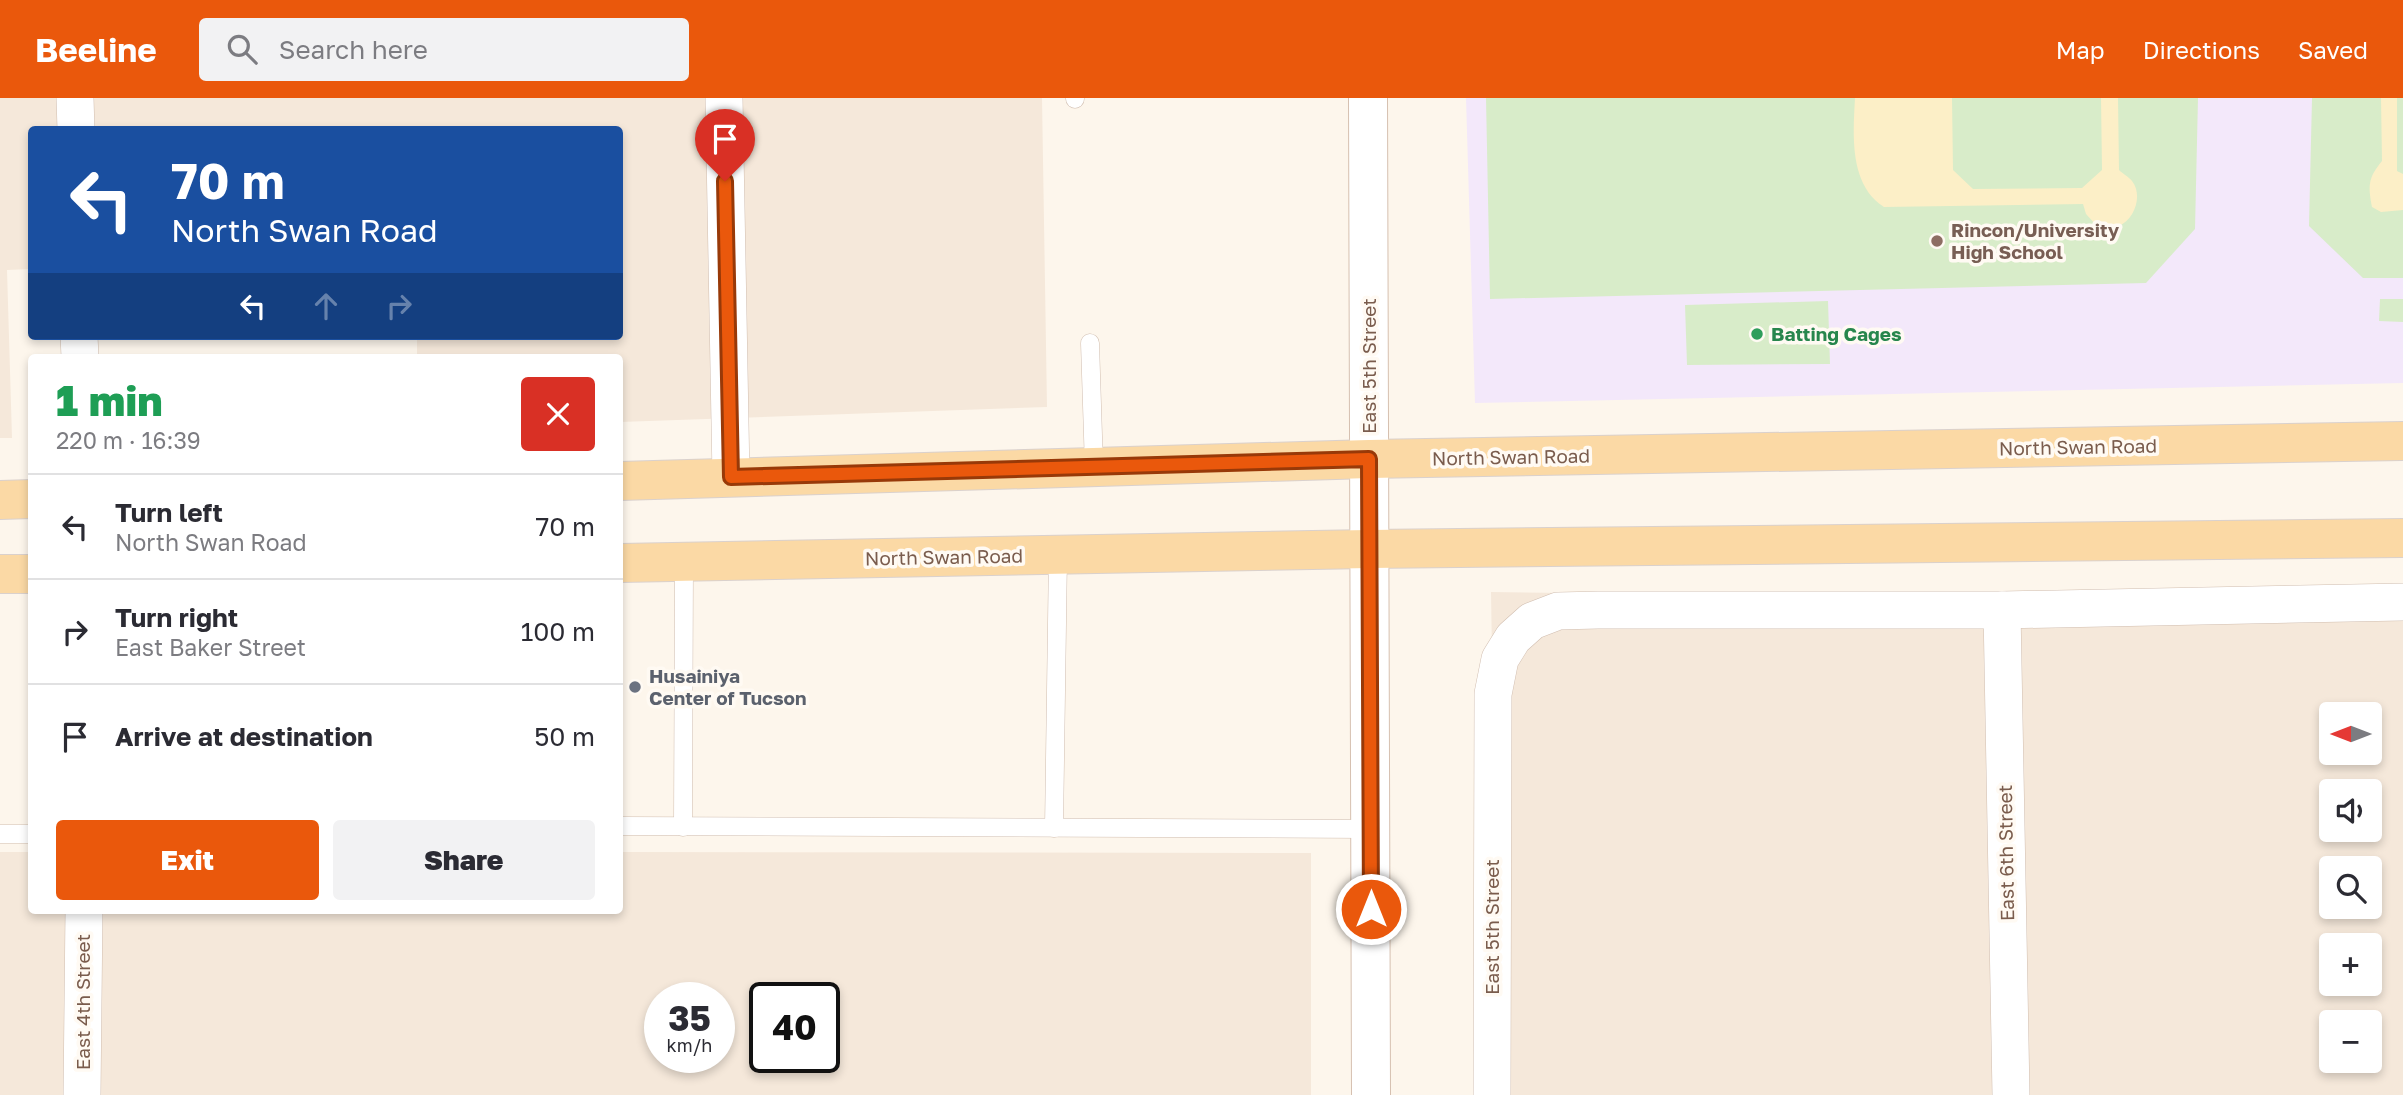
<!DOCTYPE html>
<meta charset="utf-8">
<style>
:root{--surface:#fff;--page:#f2f2f3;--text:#2b2b33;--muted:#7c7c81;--line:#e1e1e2;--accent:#ea580c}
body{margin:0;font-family:"Golos Text",sans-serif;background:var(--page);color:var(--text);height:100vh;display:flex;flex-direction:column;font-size:26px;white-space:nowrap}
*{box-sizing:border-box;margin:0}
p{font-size:23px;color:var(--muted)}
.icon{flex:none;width:38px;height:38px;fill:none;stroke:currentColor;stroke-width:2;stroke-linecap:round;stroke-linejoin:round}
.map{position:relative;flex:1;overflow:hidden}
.panel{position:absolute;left:28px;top:256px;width:595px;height:560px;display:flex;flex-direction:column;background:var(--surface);border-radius:7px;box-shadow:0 4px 10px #0003}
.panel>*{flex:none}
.banner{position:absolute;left:28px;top:28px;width:595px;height:214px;border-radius:7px;box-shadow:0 4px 10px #0003;background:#1a4fa0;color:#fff;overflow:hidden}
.needle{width:46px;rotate:270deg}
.tools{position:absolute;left:2319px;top:604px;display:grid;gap:14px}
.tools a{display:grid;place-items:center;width:63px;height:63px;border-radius:7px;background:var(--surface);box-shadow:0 4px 10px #0003;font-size:35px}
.speed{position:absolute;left:644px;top:884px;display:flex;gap:14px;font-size:35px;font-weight:700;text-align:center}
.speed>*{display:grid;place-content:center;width:91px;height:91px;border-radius:50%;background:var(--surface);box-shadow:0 4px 10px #0003;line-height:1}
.speed small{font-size:18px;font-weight:400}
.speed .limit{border:4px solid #111;border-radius:10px;background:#fff;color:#111}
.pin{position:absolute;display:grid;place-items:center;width:60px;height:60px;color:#fff;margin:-72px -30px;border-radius:50% 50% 50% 0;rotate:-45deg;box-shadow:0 0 7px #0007}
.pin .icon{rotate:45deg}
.me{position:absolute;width:77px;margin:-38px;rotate:0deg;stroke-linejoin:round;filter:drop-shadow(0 0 5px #0008)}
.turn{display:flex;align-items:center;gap:24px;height:147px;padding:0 28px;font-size:32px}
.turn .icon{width:91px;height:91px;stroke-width:2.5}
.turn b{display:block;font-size:49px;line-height:60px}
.lanes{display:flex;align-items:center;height:66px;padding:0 28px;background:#0003;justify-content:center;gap:35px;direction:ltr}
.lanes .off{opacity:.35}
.round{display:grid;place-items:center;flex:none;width:74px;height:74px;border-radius:7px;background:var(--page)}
.headline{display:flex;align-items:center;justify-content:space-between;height:119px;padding:0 28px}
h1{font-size:42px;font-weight:800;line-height:52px;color:#1e9e55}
.primary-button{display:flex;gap:14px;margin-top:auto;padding:14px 28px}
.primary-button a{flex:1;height:80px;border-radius:7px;background:var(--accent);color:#fff;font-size:28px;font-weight:800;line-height:80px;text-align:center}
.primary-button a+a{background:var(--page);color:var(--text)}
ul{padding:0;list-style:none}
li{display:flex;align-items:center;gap:21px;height:105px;padding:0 28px;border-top:2px solid var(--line)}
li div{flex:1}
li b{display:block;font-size:26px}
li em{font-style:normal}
header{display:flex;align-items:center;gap:42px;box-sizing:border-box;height:98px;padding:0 35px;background:var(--accent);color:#fff}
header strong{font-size:33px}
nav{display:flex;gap:38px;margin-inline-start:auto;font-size:24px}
.search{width:490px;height:63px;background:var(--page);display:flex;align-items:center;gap:18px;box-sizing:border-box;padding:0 24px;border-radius:7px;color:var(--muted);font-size:26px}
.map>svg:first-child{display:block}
.residential{fill:#f5e8da;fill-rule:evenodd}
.education{fill:#f3e8fa}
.green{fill:#d8ecc9}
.sand{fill:#fcefc7}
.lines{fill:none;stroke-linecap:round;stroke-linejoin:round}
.lane-casing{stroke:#d1beb0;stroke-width:19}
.street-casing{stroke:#d1beb0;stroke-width:38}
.secondary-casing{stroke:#d6c0b0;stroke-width:40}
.primary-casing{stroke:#dad1cd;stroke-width:40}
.lane{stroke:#fff;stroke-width:18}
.street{stroke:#fff;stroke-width:37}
.secondary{stroke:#fff;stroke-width:38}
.primary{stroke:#fbd9a5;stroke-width:38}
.route-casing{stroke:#983908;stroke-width:18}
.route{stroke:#ea580c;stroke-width:12}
.education-dot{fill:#8d6e63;stroke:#fffaf3;stroke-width:2.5}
.leisure-dot{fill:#2e9e5b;stroke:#fffaf3;stroke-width:2.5}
.worship-dot{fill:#6b7280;stroke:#fffaf3;stroke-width:2.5}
.labels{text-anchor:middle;stroke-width:7;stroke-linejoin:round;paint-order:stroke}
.education-label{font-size:19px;font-weight:bold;fill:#785e54;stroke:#fffaf3;text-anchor:start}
.leisure-label{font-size:19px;font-weight:bold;fill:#27864d;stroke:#fffaf3;text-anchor:start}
.street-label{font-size:19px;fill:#7a5c4d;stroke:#fffaf3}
.worship-label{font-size:19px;font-weight:bold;fill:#5b616d;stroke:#fffaf3;text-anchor:start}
</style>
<header>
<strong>Beeline</strong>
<div class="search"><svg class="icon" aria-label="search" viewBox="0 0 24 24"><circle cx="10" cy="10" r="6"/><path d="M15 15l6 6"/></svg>Search here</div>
<nav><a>Map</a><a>Directions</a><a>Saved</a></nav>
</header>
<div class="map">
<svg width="2403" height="997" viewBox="0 0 2403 997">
<rect width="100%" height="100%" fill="#fdf6ec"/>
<g class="residential">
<path d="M 0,0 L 1042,0 L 1047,309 L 620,324 L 620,259 L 417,259 L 417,238 L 620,238 L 620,32 L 32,32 L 31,171 L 7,172 L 12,340 L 0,340 Z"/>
<path d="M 1491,494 L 2403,505 L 2403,997 L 1499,997 ZM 2331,616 L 2370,616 L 2370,654 L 2331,654 ZM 2331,693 L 2370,693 L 2370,732 L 2331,732 ZM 2331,770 L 2370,770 L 2370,808 L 2331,808 ZM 2331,847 L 2370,847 L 2370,886 L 2331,886 ZM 2331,924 L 2370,924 L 2370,962 L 2331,962 Z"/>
<path d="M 0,754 L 31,754 L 32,812 L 620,812 L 620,754 L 1311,755 L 1311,997 L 0,997 ZM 660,900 L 719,900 L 719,959 L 660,959 ZM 765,900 L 824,900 L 824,959 L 765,959 Z"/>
</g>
<path class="education" d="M 1466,0 L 2403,0 L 2403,285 L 1475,305 Z"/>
<g class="green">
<path d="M 1486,0 L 2198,0 L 2195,131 L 2146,185 L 1490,201 Z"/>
<path d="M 2312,0 L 2403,0 L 2403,180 L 2363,180 L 2309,128 Z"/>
<path d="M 2380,201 L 2403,201 L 2403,224 L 2379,223 Z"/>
<path d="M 1828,203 L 1830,266 L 1687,267 L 1685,207 Z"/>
</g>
<g class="sand">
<path d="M 1855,0 L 1952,0 L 1953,72 L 1973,91 L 2082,90 L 2102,72 L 2101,0 L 2118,0 L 2119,72 C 2123,76 2129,79 2132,83 C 2143,97 2135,121 2119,128 C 2112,130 2103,128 2096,127 L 2086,116 L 2083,106 L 1884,109 C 1849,87 1853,37 1855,0 Z"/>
<path d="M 2381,0 L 2397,0 L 2397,73 L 2403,76 L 2403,112 L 2381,114 L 2372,109 C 2368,87 2368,80 2382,63 Z"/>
</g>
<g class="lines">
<defs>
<g id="lane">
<path d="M 1075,0 L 1075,1"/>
<path d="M 1090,245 L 1094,369"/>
<path d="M 620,728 L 1371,731"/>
<path d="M 683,729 L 684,464"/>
<path d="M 1054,730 L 1058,457"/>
<path d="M 0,736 L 32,736"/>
</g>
<g id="street">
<path d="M 75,0 L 76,32"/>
<path d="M 724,0 L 731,379"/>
<path d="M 79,238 L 80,259"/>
<path d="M 2002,512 L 2011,997"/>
<path d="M 82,997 L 84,812"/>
<path d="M 1492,997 L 1493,596 L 1500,561 L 1513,540 L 1532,523 L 1558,513 L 1598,512 L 2002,512 L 2403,504"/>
</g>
<path id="secondary" d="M 1368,0 L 1371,997"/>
<g id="primary">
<path d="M 620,383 L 1369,361 L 2403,343"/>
<path d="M 0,402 L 32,401"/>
<path d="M 620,465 L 1369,451 L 2403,440"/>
<path d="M 0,476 L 32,476"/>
</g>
</defs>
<use href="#lane" class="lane-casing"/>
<use href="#street" class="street-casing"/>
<use href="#secondary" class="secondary-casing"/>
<use href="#primary" class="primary-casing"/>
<use href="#lane" class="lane"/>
<use href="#street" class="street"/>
<use href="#secondary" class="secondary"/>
<use href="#primary" class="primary"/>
</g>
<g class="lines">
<defs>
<path id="route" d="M 725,83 L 731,379 L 1369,361 L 1371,811"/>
</defs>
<use href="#route" class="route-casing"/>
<use href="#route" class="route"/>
</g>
<circle class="education-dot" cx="1937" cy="143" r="7"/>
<circle class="leisure-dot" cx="1757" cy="236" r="7"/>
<circle class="worship-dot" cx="635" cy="589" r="7"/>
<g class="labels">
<g class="education-label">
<text x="1951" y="139">Rincon/University<tspan x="1951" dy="22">High School</tspan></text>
</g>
<g class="leisure-label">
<text x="1771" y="243">Batting Cages</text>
</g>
<g class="street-label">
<text transform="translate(1369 268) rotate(-90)" y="7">East 5th Street</text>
<text transform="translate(2078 349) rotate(-1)" y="7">North Swan Road</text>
<text transform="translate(1511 359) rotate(-1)" y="7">North Swan Road</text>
<text transform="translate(944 459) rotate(-1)" y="7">North Swan Road</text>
<text transform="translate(2006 755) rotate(-91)" y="7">East 6th Street</text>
<text transform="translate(1492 829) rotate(-90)" y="7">East 5th Street</text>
<text transform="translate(83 904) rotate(-90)" y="7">East 4th Street</text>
</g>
<g class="worship-label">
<text x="649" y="585">Husainiya<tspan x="649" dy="22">Center of Tucson</tspan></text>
</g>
</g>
</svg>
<div class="tools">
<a><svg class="needle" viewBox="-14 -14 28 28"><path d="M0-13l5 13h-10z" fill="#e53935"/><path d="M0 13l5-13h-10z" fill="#7c7c81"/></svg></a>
<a><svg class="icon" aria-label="sound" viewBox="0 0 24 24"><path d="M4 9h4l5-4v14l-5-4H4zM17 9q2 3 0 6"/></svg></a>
<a><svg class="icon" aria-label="search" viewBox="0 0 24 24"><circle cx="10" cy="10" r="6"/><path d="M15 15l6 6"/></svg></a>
<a>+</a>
<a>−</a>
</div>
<div class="speed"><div>35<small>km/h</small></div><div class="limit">40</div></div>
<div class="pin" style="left:725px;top:83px;background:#d93025"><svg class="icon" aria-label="arrive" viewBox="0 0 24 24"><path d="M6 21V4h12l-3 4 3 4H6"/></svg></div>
<svg class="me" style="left:1371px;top:811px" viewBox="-20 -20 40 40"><circle r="17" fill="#ea580c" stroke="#fff" stroke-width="3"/><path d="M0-11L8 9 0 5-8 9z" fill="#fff"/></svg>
<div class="banner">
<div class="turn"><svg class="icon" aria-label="left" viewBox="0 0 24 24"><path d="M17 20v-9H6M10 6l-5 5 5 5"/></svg><div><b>70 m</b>North Swan Road</div></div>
<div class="lanes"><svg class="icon" aria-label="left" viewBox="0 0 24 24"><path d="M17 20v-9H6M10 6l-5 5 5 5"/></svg><svg class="icon off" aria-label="ahead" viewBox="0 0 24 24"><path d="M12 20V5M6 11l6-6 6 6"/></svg><svg class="icon off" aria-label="right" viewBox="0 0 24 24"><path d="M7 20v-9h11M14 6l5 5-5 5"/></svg></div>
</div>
<section class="panel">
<div class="headline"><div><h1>1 min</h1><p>220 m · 16:39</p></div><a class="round" style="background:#d93025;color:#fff"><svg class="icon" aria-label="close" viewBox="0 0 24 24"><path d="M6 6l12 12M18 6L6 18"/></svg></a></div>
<ul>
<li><svg class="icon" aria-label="left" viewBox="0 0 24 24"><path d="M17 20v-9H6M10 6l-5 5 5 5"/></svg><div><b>Turn left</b><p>North Swan Road</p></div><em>70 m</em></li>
<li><svg class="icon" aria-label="right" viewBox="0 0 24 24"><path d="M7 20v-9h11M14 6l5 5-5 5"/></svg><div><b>Turn right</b><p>East Baker Street</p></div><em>100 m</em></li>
<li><svg class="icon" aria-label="arrive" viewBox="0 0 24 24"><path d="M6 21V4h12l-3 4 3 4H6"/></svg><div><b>Arrive at destination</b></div><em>50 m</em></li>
</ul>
<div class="primary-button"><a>Exit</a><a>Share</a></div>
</section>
</div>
